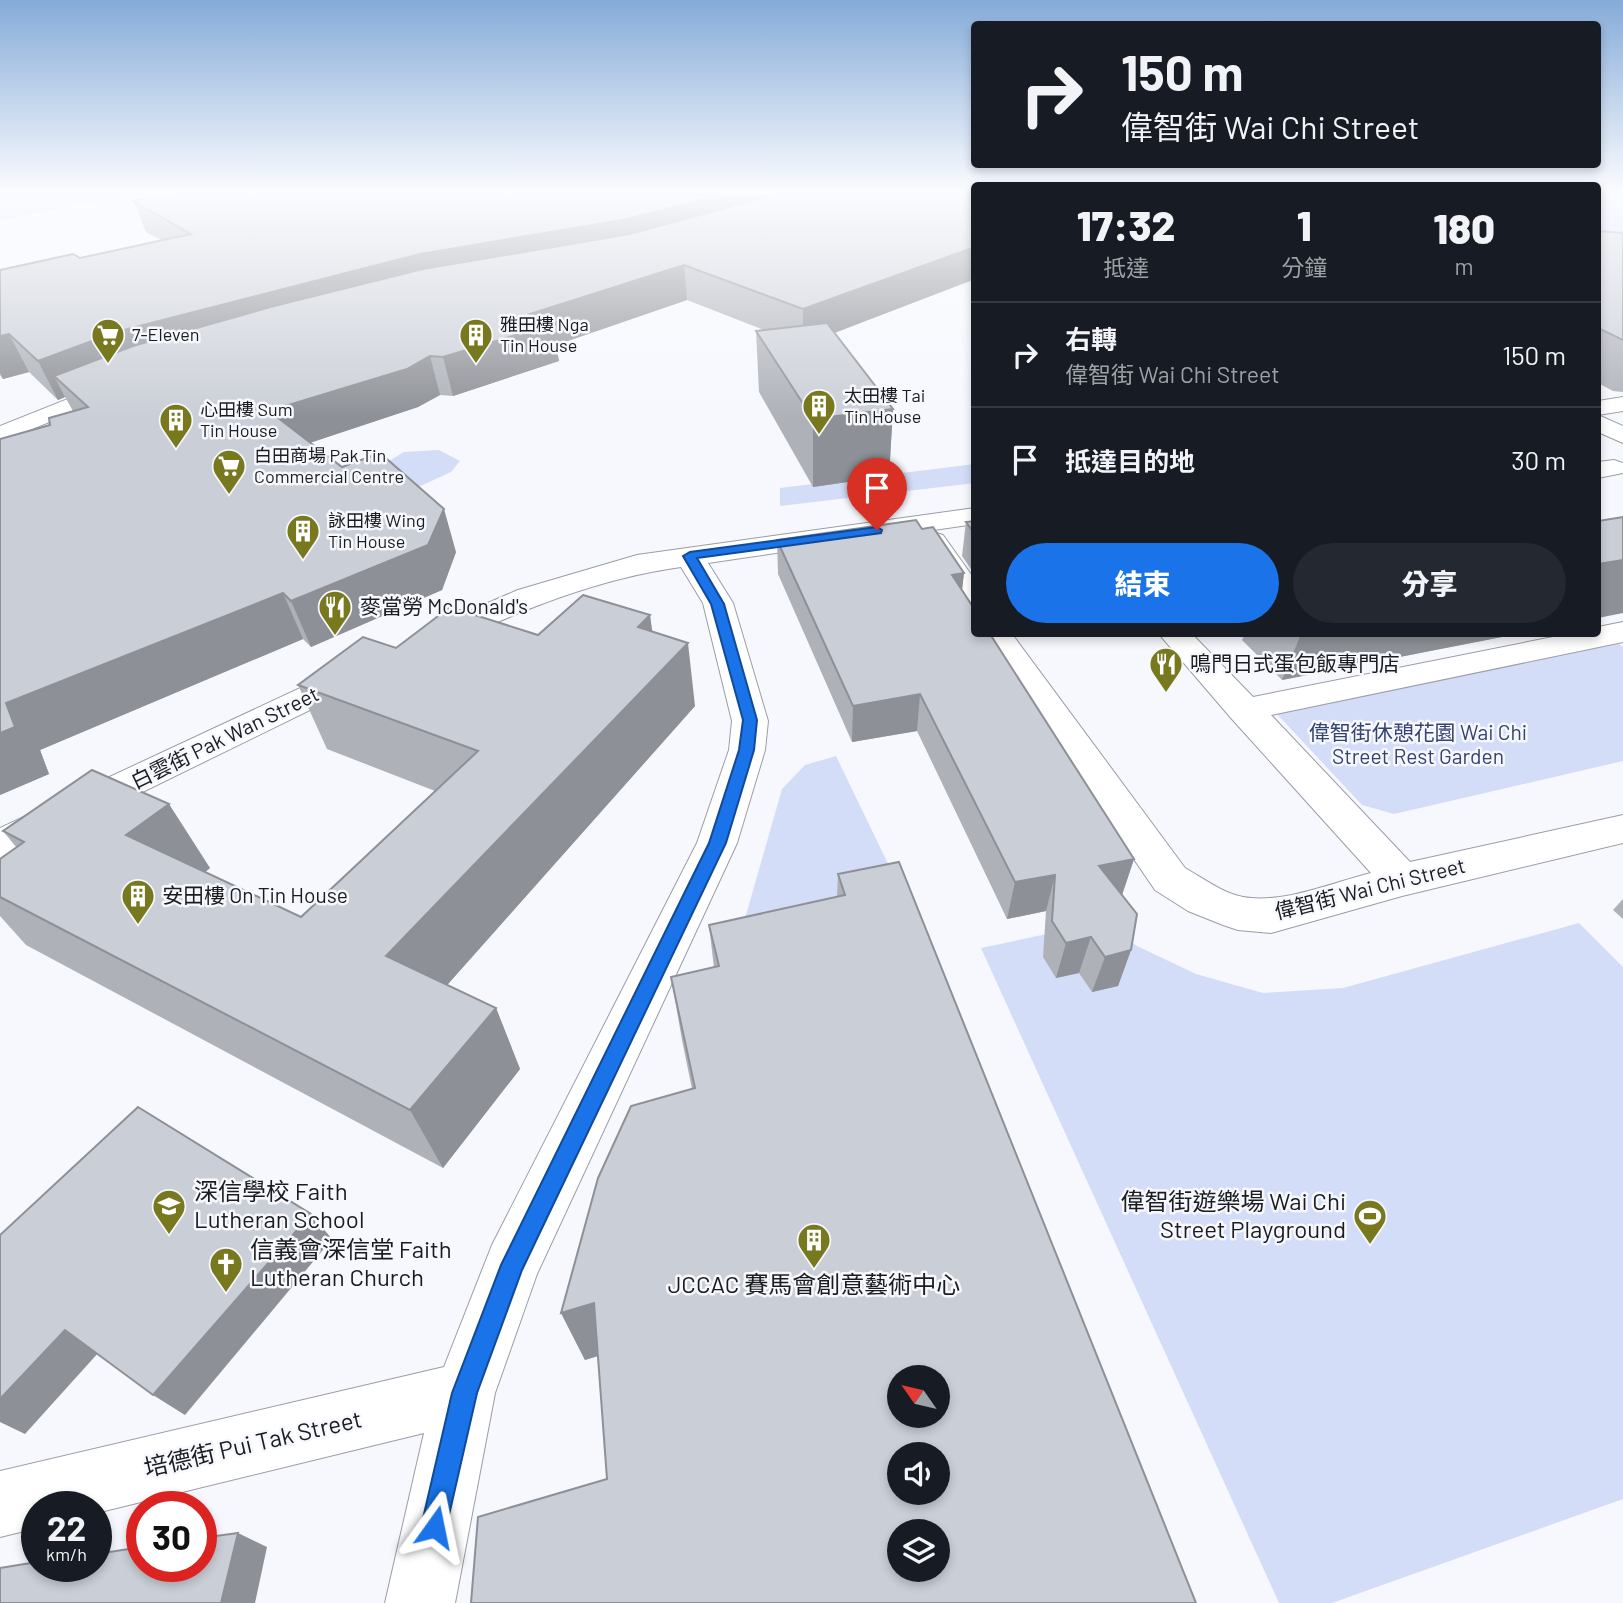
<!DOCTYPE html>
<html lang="zh-TW">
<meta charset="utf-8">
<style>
:root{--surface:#171b24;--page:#242831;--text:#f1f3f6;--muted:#9ea1a6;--line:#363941;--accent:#1a73e8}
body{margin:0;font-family:Barlow,"Noto Sans TC",sans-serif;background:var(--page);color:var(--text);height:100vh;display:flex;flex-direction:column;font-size:26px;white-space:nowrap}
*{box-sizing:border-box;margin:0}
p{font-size:23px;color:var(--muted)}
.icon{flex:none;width:38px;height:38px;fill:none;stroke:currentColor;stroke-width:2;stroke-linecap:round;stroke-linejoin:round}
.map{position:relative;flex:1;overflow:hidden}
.drawer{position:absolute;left:971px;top:182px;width:630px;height:455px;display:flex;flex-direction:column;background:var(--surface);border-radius:7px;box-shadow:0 4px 10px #0003}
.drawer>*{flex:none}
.banner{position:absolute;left:971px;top:21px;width:630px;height:147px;border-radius:7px;box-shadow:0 4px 10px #0003;background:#171b24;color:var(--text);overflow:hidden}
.needle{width:46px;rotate:304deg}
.fabs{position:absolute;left:887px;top:1365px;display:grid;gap:14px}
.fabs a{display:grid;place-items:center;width:63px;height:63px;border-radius:50%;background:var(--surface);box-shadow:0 4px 10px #0003;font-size:35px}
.speed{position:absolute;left:21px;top:1491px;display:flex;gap:14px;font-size:35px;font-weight:700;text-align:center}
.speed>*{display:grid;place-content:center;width:91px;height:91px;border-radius:50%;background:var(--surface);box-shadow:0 4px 10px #0003;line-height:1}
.speed small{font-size:18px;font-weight:400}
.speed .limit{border:10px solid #d22;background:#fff;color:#111}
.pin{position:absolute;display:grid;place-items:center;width:60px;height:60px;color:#fff;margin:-72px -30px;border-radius:50% 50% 50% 0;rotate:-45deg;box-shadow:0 0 7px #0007}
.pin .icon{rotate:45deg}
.me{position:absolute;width:77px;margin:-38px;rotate:12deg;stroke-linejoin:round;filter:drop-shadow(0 0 5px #0008)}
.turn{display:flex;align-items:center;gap:24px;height:147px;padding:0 35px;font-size:32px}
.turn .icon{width:91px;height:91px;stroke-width:2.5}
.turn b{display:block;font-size:49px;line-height:60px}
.eta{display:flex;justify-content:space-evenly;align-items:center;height:119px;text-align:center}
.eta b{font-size:42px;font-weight:800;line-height:49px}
.action{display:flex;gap:14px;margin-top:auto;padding:14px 35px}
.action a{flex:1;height:80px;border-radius:42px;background:var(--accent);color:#fff;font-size:28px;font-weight:800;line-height:80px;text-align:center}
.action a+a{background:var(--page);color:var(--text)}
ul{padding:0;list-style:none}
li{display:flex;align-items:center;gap:21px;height:105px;padding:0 35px;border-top:2px solid var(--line)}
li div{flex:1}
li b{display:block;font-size:26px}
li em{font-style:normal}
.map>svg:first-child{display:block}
.green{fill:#d3ddf7}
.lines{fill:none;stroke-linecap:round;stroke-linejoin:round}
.minor-casing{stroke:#9a9da6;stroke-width:2}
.major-casing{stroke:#9a9da6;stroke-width:2}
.minor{fill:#fff;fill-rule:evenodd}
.major{fill:#fff;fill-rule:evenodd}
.wall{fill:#aeb1b8}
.shaded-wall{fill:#8d9096}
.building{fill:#caced6;stroke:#8d9096;stroke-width:2;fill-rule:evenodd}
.route{fill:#1a73e8;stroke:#114b97;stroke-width:2}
.labels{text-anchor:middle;stroke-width:5;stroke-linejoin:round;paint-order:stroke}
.far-poi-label{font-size:18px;fill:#1b1c1f;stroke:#f6f8fe;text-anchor:start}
.poi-label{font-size:21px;fill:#1b1c1f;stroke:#f6f8fe;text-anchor:start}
.park-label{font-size:21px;fill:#344371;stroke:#f6f8fe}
.street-label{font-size:21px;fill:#1b1c1f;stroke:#f6f8fe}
.near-poi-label{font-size:24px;fill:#1b1c1f;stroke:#f6f8fe;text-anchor:start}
.near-street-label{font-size:24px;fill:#1b1c1f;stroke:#f6f8fe}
</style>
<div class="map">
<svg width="1623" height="1603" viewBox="0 0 1623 1603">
<rect width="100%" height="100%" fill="#f6f8fe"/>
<g class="green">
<path d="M 0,194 L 134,194 L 0,220 Z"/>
<path d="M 1598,194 L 1623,194 L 1623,304 L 1598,301 Z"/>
<path d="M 439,450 L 460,461 L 451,472 L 414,489 L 377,468 L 404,452 Z"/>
<path d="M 975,464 L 975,483 L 780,506 L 780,488 Z"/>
<path d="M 1615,641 L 1623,647 L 1623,761 L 1394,814 L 1362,805 L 1275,712 Z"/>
<path d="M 836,756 L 907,903 L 740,936 L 782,789 L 805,765 Z"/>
<path d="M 1104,922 L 1137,946 L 1196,974 L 1263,993 L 1343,988 L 1579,923 L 1623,967 L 1623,1499 L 1332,1603 L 1279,1603 L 981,948 Z"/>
</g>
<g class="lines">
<defs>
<g id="minor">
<path d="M 118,379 L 126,381 L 129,386 L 126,391 L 0,442 L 0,426 Z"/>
<path d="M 1623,397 L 1623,411 L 1598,415 L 1598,401 Z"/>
<path d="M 1614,460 L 1623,463 L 1623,473 L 1598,478 L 1598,462 Z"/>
<path d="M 975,508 L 975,524 L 708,563 L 733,603 L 768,721 L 765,750 L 737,843 L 537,1274 L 495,1393 L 455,1603 L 385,1603 L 424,1433 L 96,1513 L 96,1507 L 37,1507 L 37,1528 L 0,1537 L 0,1471 L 444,1367 L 492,1245 L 697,843 L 729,750 L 732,721 L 703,603 L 681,567 C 595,579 523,610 445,645 L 434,648 L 423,645 L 418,638 L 423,631 L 518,590 L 637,555 Z"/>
<path d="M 933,532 L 943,535 L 975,580 L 975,612 L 964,610 L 919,541 L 923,535 Z"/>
<path d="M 1623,622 L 1623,642 L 1271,715 L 1410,862 L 1623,815 L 1623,843 L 1402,896 L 1271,933 L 1238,930 L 1223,925 L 1188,911 L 1155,890 L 980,634 L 1012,634 L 1185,868 C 1203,878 1222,893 1243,897 C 1284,904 1331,883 1371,873 L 1231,718 L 1159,634 L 1192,634 L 1253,697 L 1568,634 L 1598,634 L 1598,627 Z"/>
<path d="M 351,667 L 363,670 L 368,677 L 363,684 L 14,855 L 0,860 L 0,828 L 339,670 Z"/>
</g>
<path id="major" d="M 1598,415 L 1623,426 L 1623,443 L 1598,432 Z"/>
</defs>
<use href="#minor" class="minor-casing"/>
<use href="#major" class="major-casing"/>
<use href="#minor" class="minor"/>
<use href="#major" class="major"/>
</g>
<g class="wall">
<path d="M 975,194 L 975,279 L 834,333 L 893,409 L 889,476 L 813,487 L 759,392 L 756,331 L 764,330 L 687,300 L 556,345 L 559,361 L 453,396 L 440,395 L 418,407 L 310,443 L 456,552 L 442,590 L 311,647 L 303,639 L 40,750 L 49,774 L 0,795 L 50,425 L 73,411 L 65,397 L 58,400 L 29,372 L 3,379 L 0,375 L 0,270 L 80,258 L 161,240 L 146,232 L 133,201 Z"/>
<path d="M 1598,231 L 1623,233 L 1623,392 L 1613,391 L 1598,383 Z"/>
<path d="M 975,521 L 975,575 L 962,556 L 966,522 Z"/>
<path d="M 922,529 L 964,573 L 962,589 L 1134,859 L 1122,895 L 1131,950 L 1118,986 L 1092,992 L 1079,973 L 1056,978 L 1043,957 L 1046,911 L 1007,919 L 917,731 L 852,742 L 778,574 L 777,540 Z"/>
<path d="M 650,615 L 652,632 L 695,706 L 447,985 L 496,1008 L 520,1069 L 443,1168 L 26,945 L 0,916 L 0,859 L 16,847 L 3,831 L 210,868 L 205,872 L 301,917 L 435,791 L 327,749 L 298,685 L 396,648 L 538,635 Z"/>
<path d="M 1245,634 L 1517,634 L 1282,680 L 1242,640 Z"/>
<path d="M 899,862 L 607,1479 L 598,1356 L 585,1360 L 561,1313 L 692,1089 L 682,1040 L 671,977 L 714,968 L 709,925 L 837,897 L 838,874 Z"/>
<path d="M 1623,899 L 1623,919 L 1613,910 Z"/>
</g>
<g class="shaded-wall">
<path d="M 723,194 L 832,194 L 54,376 L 65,397 L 58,400 L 38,361 L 116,332 L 420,254 Z"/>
<path d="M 975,247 L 975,279 L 803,345 L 803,309 Z"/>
<path d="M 684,265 L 687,300 L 556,345 L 559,361 L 453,396 L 443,357 L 530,314 Z"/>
<path d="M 9,334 L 29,372 L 3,379 L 0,373 L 0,336 Z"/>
<path d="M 430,356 L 440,395 L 418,407 L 285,451 L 269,411 Z"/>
<path d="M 893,409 L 889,476 L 813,487 L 813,419 Z"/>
<path d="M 444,509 L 456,552 L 442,590 L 311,647 L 291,601 Z"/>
<path d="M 1623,560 L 1623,613 L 1598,618 L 1598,564 Z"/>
<path d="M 964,573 L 960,608 L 952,575 Z"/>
<path d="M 283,593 L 303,639 L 40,750 L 49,774 L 0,795 L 0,733 L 6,703 Z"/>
<path d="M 650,615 L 658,674 L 688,643 L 695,706 L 417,1019 L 386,956 L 638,627 Z"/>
<path d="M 1301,634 L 1517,634 L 1282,680 Z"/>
<path d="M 920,694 L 917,731 L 852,742 L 853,706 Z"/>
<path d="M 169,804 L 210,868 L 171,900 L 126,835 Z"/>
<path d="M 1134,859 L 1122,895 L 1099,866 Z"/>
<path d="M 1055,875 L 1046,911 L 1007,919 L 1015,882 Z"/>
<path d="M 1091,937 L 1079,973 L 1056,978 L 1066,943 Z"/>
<path d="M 1131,950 L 1118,986 L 1092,992 L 1105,957 Z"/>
<path d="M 496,1008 L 520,1069 L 443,1168 L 410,1110 Z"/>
<path d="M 311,1214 L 332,1239 L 185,1415 L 153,1395 Z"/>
<path d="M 594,1303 L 614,1351 L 585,1360 L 561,1313 Z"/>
<path d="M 65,1330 L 99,1352 L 25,1434 L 0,1422 L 0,1399 Z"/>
<path d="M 238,1533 L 267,1547 L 255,1603 L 221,1603 Z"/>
</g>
<g class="building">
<path d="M 170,194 L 723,194 L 627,219 L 420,254 L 116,332 L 38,361 L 9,334 L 0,336 L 0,270 L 73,254 L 80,258 L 191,234 L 133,201 Z"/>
<path d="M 777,194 L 975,194 L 975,247 L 803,309 L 684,265 L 530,314 L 552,324 L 443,357 L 430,356 L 407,369 L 269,411 L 342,467 L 380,453 L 444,509 L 428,545 L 291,601 L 283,593 L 6,703 L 15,727 L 0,733 L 0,439 L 50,425 L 49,418 L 88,407 L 54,376 L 133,346 L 274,306 L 423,269 L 630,234 Z"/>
<path d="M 1598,231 L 1623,233 L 1623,340 L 1598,328 Z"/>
<path d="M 827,323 L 893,409 L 813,419 L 756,331 Z"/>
<path d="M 1623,517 L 1623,560 L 1598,564 L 1598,521 Z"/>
<path d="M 916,520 L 922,529 L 933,527 L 964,573 L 952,575 L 975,610 L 975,634 L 990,634 L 1134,859 L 1099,866 L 1137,914 L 1131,950 L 1105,957 L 1091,937 L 1066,943 L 1052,921 L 1055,875 L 1015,882 L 920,694 L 853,706 L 777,540 Z"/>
<path d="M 975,521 L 975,534 L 966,522 Z"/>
<path d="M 583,595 L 650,615 L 638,627 L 688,643 L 386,956 L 496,1008 L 410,1110 L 0,897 L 0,859 L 24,842 L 3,831 L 92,770 L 169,804 L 126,835 L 301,917 L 478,751 L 298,685 L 363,637 L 396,648 L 450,607 L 538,635 Z"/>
<path d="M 899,862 L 1196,1603 L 471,1603 L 478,1517 L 607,1479 L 594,1303 L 561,1313 L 598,1178 L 631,1106 L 695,1088 L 671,977 L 719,966 L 709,925 L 845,895 L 838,874 ZM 900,1377 L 938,1377 L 938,1416 L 900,1416 ZM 900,1454 L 938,1454 L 938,1493 L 900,1493 ZM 900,1531 L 938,1531 L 938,1570 L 900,1570 Z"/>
<path d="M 138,1107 L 311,1214 L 153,1395 L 65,1330 L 0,1399 L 0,1235 Z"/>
<path d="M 238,1533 L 221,1603 L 0,1603 L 0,1568 L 37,1562 L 37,1566 L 96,1566 L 96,1554 L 142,1547 L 142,1566 L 201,1566 L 201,1538 Z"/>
</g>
<linearGradient id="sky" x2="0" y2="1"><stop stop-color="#85abd8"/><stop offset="0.46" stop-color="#fbfcff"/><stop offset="1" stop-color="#fbfcff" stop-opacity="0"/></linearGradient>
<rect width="1623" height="418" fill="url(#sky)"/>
<path class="route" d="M 877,527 L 882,530 L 881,533 L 697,558 L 724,604 L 757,720 L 754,750 L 726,843 L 522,1270 L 477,1393 L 444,1537 L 435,1541 L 425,1537 L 421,1527 L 452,1393 L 501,1265 L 709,843 L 739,750 L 743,720 L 711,604 L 683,556 L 690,552 Z"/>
<defs>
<symbol id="supermarket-pin" viewBox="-11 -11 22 30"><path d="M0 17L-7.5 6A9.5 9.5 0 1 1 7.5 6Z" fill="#78781f" stroke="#f6f8fe"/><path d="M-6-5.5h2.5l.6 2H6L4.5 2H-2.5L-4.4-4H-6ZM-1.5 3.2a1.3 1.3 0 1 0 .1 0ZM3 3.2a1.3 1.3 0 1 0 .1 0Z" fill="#fff"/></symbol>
<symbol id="building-pin" viewBox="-11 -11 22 30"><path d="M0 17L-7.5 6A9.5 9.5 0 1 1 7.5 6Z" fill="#78781f" stroke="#f6f8fe"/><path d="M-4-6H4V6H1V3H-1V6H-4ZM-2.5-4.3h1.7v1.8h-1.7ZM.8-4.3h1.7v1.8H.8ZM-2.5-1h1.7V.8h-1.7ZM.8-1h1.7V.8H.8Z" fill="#fff"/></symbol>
<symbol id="restaurant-pin" viewBox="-11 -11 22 30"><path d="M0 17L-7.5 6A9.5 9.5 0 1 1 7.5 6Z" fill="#78781f" stroke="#f6f8fe"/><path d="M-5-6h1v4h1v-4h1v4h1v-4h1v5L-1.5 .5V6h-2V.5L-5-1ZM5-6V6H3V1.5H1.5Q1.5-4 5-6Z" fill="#fff"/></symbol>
<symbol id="school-pin" viewBox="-11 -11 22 30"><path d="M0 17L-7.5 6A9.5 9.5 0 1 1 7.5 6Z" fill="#78781f" stroke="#f6f8fe"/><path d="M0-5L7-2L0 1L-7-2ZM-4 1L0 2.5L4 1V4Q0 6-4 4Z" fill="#fff"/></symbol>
<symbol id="stadium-pin" viewBox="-11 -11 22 30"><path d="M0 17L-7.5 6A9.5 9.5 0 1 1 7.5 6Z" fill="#78781f" stroke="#f6f8fe"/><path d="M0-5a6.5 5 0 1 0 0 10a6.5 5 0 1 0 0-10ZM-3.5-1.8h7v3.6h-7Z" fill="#fff"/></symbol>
<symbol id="church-pin" viewBox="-11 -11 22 30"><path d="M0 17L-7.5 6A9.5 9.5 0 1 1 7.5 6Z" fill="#78781f" stroke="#f6f8fe"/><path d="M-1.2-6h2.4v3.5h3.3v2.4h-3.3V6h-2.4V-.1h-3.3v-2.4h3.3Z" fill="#fff"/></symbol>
</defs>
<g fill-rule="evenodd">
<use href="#supermarket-pin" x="89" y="316" width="38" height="52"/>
<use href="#building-pin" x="457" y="316" width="38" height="52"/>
<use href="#building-pin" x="800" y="387" width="38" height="52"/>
<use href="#building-pin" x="157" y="401" width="38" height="52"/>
<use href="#supermarket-pin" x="210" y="447" width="38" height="52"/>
<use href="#building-pin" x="284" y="512" width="38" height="52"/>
<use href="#restaurant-pin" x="316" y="588" width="38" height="52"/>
<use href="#restaurant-pin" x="1147" y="645" width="38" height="52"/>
<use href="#building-pin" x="119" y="877" width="38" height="52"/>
<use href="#school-pin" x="150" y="1187" width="38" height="52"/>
<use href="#stadium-pin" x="1351" y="1197" width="38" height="52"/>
<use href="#building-pin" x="795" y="1221" width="38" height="52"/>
<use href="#church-pin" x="207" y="1245" width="38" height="52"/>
</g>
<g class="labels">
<g class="far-poi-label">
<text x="500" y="331">雅田樓 Nga<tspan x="500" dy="21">Tin House</tspan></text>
<text x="132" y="341">7-Eleven</text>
<text x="844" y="402">太田樓 Tai<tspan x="844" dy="21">Tin House</tspan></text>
<text x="200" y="416">心田樓 Sum<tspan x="200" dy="21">Tin House</tspan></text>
<text x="254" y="462">白田商場 Pak Tin<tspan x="254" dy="21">Commercial Centre</tspan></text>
<text x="328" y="527">詠田樓 Wing<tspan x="328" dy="21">Tin House</tspan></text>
</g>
<g class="poi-label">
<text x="360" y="614">麥當勞 McDonald's</text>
<text x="1190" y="671">鳴門日式蛋包飯專門店</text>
<text x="162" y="903">安田樓 On Tin House</text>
</g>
<g class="park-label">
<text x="1418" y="740">偉智街休憩花園 Wai Chi<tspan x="1418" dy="24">Street Rest Garden</tspan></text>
</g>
<g class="street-label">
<text transform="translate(225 738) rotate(-26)" y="7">白雲街 Pak Wan Street</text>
<text transform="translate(1370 889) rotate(-14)" y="7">偉智街 Wai Chi Street</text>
</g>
<g class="near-poi-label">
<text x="194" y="1200">深信學校 Faith<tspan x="194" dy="28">Lutheran School</tspan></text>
<text x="1346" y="1210" text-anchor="end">偉智街遊樂場 Wai Chi<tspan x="1346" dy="28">Street Playground</tspan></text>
<text x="250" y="1258">信義會深信堂 Faith<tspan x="250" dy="28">Lutheran Church</tspan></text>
<text x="814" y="1293" text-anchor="middle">JCCAC 賽馬會創意藝術中心</text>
</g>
<g class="near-street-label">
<text transform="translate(253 1444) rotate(-13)" y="8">培德街 Pui Tak Street</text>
</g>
</g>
</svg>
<div class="fabs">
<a><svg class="needle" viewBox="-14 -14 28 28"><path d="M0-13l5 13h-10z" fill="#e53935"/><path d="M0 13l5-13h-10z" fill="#9ea1a6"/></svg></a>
<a><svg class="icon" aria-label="sound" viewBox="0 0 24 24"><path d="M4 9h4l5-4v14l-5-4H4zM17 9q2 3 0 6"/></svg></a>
<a><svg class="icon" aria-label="layers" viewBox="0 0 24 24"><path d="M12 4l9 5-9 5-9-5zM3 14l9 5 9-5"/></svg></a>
</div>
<div class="speed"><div>22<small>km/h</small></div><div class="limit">30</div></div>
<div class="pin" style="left:877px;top:530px;background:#d93025"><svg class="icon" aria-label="arrive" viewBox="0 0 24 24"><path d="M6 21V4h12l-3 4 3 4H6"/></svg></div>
<svg class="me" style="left:435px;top:1527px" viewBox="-20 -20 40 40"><path d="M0-17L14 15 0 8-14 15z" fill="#1a73e8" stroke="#fff" stroke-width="4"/></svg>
<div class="banner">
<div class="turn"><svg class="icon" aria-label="right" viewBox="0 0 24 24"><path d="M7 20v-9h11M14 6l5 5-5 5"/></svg><div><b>150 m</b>偉智街 Wai Chi Street</div></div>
</div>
<section class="drawer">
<div class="eta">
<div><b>17:32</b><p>抵達</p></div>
<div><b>1</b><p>分鐘</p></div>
<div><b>180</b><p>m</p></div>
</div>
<ul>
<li><svg class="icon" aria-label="right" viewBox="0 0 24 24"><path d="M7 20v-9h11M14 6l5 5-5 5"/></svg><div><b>右轉</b><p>偉智街 Wai Chi Street</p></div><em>150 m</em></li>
<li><svg class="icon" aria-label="arrive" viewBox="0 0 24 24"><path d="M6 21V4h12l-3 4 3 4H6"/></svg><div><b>抵達目的地</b></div><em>30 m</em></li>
</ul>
<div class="action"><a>結束</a><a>分享</a></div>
</section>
</div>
